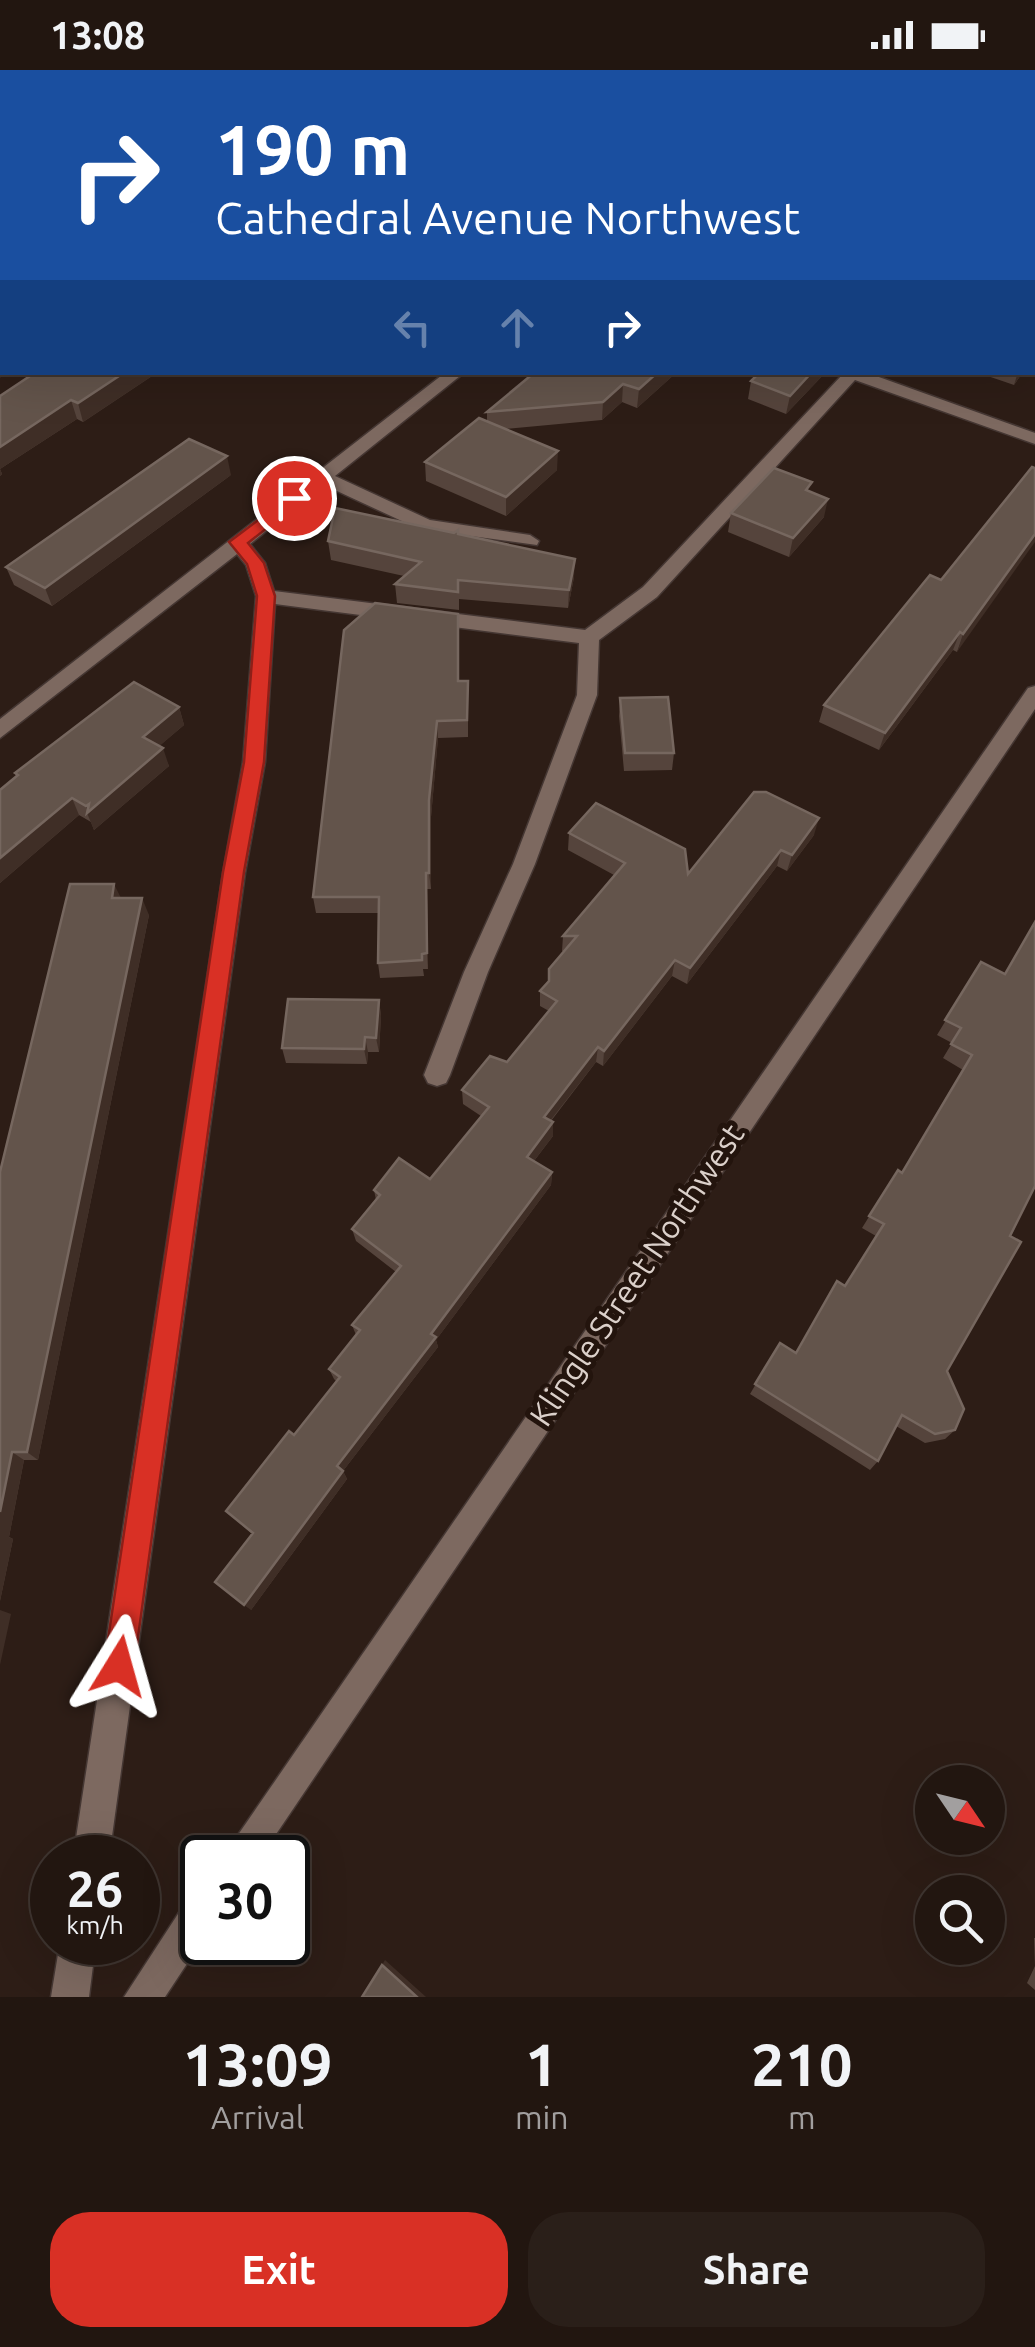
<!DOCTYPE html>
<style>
:root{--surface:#221610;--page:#2a1f19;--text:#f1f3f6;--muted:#a29f9f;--line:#3f3530;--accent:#d93025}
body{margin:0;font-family:Ubuntu,sans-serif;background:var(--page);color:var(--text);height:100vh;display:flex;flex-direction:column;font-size:38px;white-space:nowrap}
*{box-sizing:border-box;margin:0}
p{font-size:32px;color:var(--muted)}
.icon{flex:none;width:55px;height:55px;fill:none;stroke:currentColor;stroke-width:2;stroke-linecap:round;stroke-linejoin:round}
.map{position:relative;height:1927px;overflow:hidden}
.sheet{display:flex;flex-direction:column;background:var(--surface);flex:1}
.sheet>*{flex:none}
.top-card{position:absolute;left:0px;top:0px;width:1035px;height:305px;box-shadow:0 10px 40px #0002,0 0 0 2px var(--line);background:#1a4fa0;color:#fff;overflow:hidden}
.needle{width:65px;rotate:125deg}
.buttons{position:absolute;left:915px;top:1695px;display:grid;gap:20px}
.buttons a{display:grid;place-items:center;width:90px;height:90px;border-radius:50%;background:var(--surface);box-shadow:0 10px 40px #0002,0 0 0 2px var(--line);font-size:50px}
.speed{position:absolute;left:30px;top:1765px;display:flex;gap:20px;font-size:50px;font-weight:700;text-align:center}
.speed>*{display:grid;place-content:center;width:130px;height:130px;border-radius:50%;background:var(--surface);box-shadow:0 10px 40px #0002,0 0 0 2px var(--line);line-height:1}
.speed small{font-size:25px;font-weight:400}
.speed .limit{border:5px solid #111;border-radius:15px;background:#fff;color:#111}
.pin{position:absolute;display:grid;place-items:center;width:85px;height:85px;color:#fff;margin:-42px;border:5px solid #fff;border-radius:50%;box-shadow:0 2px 10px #0007}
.me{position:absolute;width:110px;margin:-55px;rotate:8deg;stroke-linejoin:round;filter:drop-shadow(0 0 8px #0008)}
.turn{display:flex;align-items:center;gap:35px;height:210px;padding:0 50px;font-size:45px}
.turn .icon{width:130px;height:130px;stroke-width:2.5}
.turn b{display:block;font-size:70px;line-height:85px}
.lanes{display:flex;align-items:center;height:95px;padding:0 50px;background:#0003;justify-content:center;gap:50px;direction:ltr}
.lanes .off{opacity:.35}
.eta{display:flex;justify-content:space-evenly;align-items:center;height:170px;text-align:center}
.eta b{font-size:60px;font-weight:700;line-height:70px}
.action{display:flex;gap:20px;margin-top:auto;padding:20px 50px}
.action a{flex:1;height:115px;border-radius:40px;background:var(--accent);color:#fff;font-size:40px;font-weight:700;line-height:115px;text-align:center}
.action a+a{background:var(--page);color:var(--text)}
.status{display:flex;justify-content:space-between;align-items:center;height:70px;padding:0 50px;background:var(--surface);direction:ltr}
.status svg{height:28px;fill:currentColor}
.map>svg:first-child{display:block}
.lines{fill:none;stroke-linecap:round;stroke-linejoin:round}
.minor-casing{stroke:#453733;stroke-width:3}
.minor{fill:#7d6960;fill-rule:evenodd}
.wall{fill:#55443c}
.shaded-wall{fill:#3f2e26}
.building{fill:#63544b;stroke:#76675f;stroke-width:2.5}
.route{fill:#d93025;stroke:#8d1f18;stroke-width:2.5}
.labels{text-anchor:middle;stroke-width:10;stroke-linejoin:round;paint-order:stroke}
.street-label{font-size:32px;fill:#dbd0ca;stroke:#23140d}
</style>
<div class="status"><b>13:08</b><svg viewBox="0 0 49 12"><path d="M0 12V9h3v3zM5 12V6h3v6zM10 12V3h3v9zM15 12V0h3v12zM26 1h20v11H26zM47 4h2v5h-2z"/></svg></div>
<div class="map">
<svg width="1035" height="1927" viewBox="0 0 1035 1927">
<rect width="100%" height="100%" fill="#2d1d16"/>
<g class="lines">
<defs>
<g id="minor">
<path d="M 0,294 L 2,302 L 8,302 L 0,306 Z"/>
<path d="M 446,302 L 465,302 L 335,406 L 430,450 L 530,465 L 539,471 L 537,475 L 419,459 L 324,415 L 250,474 L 265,493 L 274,521 L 585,560 L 643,517 L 842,305 L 840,302 L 865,302 L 1035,363 L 1035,374 L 855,310 L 657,527 L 599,570 L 597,625 L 535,794 L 488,902 L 450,1005 L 446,1013 L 437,1016 L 428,1013 L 424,1005 L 464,902 L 513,794 L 577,625 L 579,573 L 275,534 L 265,692 L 245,803 L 109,1788 L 73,1788 L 223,803 L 243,692 L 256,526 L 246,495 L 237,484 L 0,668 L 0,649 Z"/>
<path d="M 1035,616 L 1035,639 L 260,1788 L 222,1788 L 1028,618 Z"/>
<path d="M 202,1822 L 202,1871 L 165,1927 L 124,1927 L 189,1827 Z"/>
<path d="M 60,1872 L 96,1872 L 89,1927 L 51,1927 Z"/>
</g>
</defs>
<use href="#minor" class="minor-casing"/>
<use href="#minor" class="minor"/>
</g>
<g class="wall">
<path d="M 362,0 L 363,2 L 144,2 Z"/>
<path d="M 573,0 L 754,0 L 750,2 L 573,2 Z"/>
<path d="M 158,302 L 83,352 L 77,349 L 0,399 L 2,404 L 0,406 L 0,326 Z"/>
<path d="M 535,302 L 677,302 L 637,338 L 622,332 L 602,350 L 505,359 L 557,400 L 506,446 L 426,411 L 425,392 L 487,351 L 487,342 Z"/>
<path d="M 760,302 L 826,302 L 786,344 L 748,329 L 751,311 Z"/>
<path d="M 976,302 L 1023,302 L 1014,315 Z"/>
<path d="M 1032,397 L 957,582 L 953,580 L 879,680 L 819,652 L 824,635 L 941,510 Z"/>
<path d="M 231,405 L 52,536 L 14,515 L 6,497 Z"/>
<path d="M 810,421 L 824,447 L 789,487 L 728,462 L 731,443 Z"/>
<path d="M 458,464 L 574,507 L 568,538 L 459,529 L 459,540 L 397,533 L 395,514 L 404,506 L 331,490 L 328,471 Z"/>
<path d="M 459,561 L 459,611 L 468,611 L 468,667 L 438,668 L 431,747 L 431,819 L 427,819 L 428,899 L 423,899 L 424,906 L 380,908 L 378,893 L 379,843 L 316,843 L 313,827 Z"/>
<path d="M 620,628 L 674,683 L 672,700 L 624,701 L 619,646 Z"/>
<path d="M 179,637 L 184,655 L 159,676 L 169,696 L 94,760 L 91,752 L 79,745 L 0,813 L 0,720 L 16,707 L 15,703 Z"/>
<path d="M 569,763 L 688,804 L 814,765 L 787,801 L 777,796 L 687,914 L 672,906 L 603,996 L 596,992 L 551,1051 L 553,1052 L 553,1066 L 534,1091 L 552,1102 L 551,1115 L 436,1270 L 438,1277 L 343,1401 L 347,1409 L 251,1540 L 252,1464 L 226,1441 L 294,1365 L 336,1311 L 334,1309 L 329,1299 L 356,1265 L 352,1255 L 396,1202 L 356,1171 L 352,1159 L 376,1130 L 374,1120 L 430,1109 L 481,1046 L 463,1034 L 462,1020 L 507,992 L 549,941 L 540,936 L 540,921 L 548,911 L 564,881 L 562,881 L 563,866 L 614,805 L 568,780 Z"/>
<path d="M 121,828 L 149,845 L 38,1390 L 24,1390 L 9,1467 L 13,1469 L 0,1531 L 0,1102 Z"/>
<path d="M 981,892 L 1010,1166 L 947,1301 L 955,1360 L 945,1369 L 925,1373 L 896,1356 L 878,1391 L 870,1400 L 750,1324 L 780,1273 L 796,1283 L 845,1216 L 876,1166 L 862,1158 L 898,1100 L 902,1103 L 963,1000 L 943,988 L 952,973 L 937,965 Z"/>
<path d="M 379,930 L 381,946 L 379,982 L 368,982 L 367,994 L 286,993 L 282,978 Z"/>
<path d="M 1034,1868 L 1035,1868 L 1035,1920 L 1027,1913 L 1035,1896 Z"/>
</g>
<g class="shaded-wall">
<path d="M 732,0 L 754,0 L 750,2 L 729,2 Z"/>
<path d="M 2,156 L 2,199 L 1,205 L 0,166 Z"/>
<path d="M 125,302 L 158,302 L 83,352 L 78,333 Z"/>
<path d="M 658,302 L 677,302 L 637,338 L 639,319 Z"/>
<path d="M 812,302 L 826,302 L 786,344 L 790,326 Z"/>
<path d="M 1018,302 L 1023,302 L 1014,315 Z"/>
<path d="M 623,314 L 622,332 L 602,350 L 603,332 Z"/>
<path d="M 71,330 L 77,349 L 0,399 L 2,404 L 0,406 L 0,377 Z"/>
<path d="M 558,381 L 557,400 L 506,446 L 506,427 Z"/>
<path d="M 227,386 L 231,405 L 52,536 L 45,518 Z"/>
<path d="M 828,429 L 824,447 L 789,487 L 793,468 Z"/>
<path d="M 1035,464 L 1035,472 L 957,582 L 963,564 Z"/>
<path d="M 575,489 L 574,507 L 568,538 L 569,520 Z"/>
<path d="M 960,562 L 953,580 L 879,680 L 885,663 Z"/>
<path d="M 179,637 L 184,655 L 149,685 L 143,667 Z"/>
<path d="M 437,651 L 438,668 L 431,747 L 431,819 L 429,803 L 429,730 Z"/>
<path d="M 163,678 L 169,696 L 94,760 L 87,743 L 88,742 L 86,736 Z"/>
<path d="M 72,728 L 79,745 L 0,813 L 0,788 Z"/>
<path d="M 819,748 L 814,765 L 787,801 L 792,785 Z"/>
<path d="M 781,780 L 777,796 L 687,914 L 690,898 Z"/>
<path d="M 426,803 L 427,819 L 428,899 L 427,883 Z"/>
<path d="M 114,814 L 122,830 L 112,828 Z"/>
<path d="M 142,828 L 149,845 L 38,1390 L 27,1382 Z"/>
<path d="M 675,890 L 672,906 L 603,996 L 604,981 Z"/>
<path d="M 379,930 L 381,946 L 379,982 L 376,968 Z"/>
<path d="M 365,967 L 368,982 L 367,994 L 364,979 Z"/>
<path d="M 598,977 L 596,992 L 543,1060 L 544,1047 Z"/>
<path d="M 553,1052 L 553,1066 L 527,1100 L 527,1087 Z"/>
<path d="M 552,1102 L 551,1115 L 436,1270 L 438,1277 L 343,1401 L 347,1409 L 251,1540 L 244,1535 L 337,1396 L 431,1264 Z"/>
<path d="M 12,1382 L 24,1390 L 9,1467 L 13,1469 L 0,1531 L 0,1442 Z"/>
<path d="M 0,1540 L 11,1544 L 0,1595 Z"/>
<path d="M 385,1890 L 426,1927 L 417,1927 L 382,1895 Z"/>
</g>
<g class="building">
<path d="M 0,0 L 37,0 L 36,2 L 2,2 L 2,156 L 0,166 Z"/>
<path d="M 144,0 L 362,0 L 298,2 L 144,2 Z"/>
<path d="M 589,0 L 732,0 L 729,2 L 597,2 Z"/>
<path d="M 960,0 L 1035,0 L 1035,6 L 1032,8 L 1032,2 L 957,2 Z"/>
<path d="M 1032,260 L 1035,261 L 1035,278 L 1032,281 Z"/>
<path d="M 36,302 L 125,302 L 78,333 L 71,330 L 0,377 L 0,326 Z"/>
<path d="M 535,302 L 658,302 L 639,319 L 623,314 L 603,332 L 487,342 Z"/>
<path d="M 760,302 L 812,302 L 790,326 L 751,311 Z"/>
<path d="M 479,348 L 558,381 L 506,427 L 425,392 Z"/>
<path d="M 189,369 L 227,386 L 45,518 L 6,497 Z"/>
<path d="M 1032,397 L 1035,398 L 1035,464 L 963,564 L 960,562 L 885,663 L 824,635 L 930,505 L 941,510 Z"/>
<path d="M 774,398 L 812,412 L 806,420 L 828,429 L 793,468 L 731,443 Z"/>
<path d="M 335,438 L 454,463 L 458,460 L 458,464 L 575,489 L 569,520 L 458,510 L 458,522 L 395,514 L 421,492 L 328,471 Z"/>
<path d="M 375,533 L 458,544 L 458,611 L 468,611 L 467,650 L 437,651 L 429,730 L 429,803 L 426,803 L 427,883 L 422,884 L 422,890 L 378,893 L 379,827 L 313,827 L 344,560 Z"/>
<path d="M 134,612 L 179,637 L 143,667 L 163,678 L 87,743 L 89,734 L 86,736 L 72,728 L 0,788 L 0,720 L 18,705 L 15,703 Z"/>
<path d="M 668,627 L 674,683 L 625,683 L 620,628 Z"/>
<path d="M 754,722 L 766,722 L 819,748 L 792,785 L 781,780 L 690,898 L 675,890 L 604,981 L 598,977 L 544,1047 L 553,1052 L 527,1087 L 552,1102 L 431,1264 L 436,1267 L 337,1396 L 343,1401 L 244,1535 L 215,1512 L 253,1463 L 226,1441 L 289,1361 L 294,1365 L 340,1307 L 329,1299 L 360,1260 L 352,1255 L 401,1196 L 352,1159 L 380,1125 L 374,1120 L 399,1088 L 430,1109 L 489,1037 L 462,1020 L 490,986 L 507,992 L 557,931 L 540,921 L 549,911 L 549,899 L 577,866 L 563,866 L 625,793 L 569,763 L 596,733 L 685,779 L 688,804 Z"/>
<path d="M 70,814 L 114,814 L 112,828 L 142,828 L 27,1382 L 12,1382 L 0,1442 L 0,1102 Z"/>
<path d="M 1035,852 L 1035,1116 L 1010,1166 L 1021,1172 L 947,1301 L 964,1339 L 955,1360 L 935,1364 L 902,1345 L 878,1391 L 755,1314 L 780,1273 L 796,1283 L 837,1211 L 845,1216 L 884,1154 L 869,1146 L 898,1100 L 902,1103 L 972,985 L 951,974 L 961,958 L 945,950 L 981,892 L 1005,904 Z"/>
<path d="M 288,929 L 379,930 L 376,968 L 365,967 L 364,979 L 282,978 Z"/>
<path d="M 382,1895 L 417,1927 L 362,1927 Z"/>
</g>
<path class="route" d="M 294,423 L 303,428 L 300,432 L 248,473 L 264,493 L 275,526 L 264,692 L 244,802 L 134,1596 L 129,1607 L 119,1611 L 108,1607 L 104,1596 L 223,802 L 244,692 L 257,526 L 247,494 L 229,472 Z"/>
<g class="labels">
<g class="street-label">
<text transform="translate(637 1205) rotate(-56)" y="11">Klingle Street Northwest</text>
</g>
</g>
</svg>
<div class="buttons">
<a><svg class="needle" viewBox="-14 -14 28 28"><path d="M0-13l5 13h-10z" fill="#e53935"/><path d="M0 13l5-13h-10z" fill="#a29f9f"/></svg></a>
<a><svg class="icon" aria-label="search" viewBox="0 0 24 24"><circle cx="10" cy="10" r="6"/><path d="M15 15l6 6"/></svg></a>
</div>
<div class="speed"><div>26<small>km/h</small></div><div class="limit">30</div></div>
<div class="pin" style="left:294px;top:428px;background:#d93025"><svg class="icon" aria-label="arrive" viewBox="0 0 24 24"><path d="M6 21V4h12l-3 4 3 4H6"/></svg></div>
<svg class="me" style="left:119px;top:1596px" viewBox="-20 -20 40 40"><path d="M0-17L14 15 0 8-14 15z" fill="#d93025" stroke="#fff" stroke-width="4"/></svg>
<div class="top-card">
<div class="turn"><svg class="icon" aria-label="right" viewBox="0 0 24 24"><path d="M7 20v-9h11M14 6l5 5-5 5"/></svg><div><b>190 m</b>Cathedral Avenue Northwest</div></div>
<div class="lanes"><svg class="icon off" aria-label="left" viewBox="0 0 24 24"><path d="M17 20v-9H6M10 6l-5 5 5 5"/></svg><svg class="icon off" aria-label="ahead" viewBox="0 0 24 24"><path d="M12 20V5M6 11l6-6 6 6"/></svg><svg class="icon" aria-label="right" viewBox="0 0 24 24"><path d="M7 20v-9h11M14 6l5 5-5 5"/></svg></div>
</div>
</div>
<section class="sheet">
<div class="eta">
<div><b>13:09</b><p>Arrival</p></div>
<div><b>1</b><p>min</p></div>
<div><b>210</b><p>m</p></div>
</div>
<div class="action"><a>Exit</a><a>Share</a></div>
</section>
